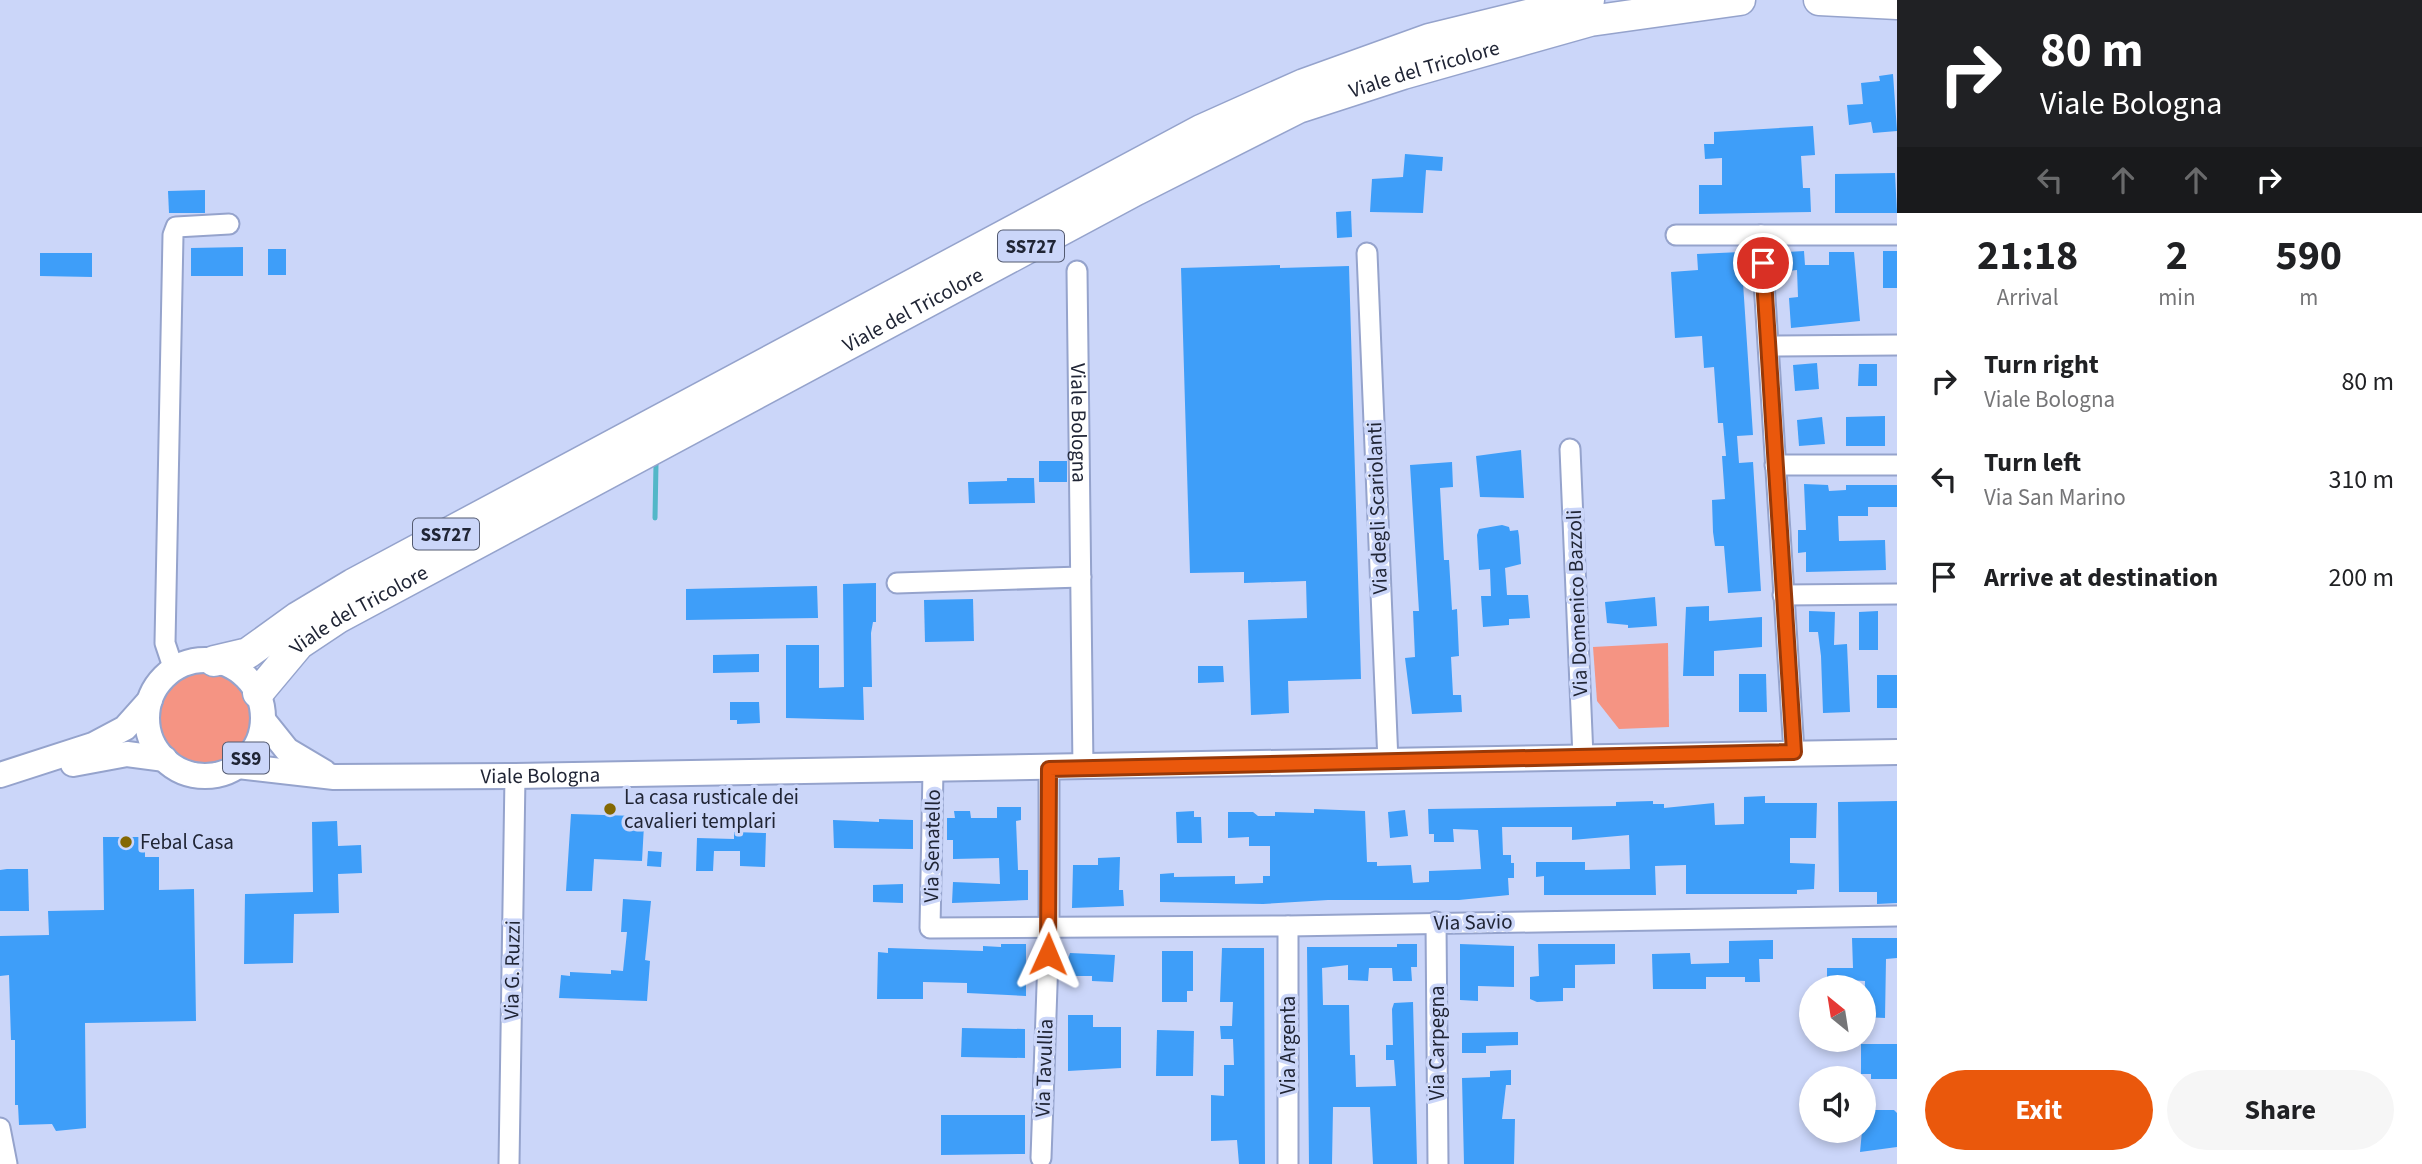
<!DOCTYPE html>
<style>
:root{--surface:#fff;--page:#f6f6f6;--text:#202124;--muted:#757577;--accent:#ea580c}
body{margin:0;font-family:"Source Sans 3",sans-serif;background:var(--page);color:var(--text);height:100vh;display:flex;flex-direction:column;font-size:26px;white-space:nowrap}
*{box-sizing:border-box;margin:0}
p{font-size:23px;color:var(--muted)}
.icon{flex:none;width:38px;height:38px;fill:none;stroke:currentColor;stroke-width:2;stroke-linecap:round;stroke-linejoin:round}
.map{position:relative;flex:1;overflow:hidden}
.sheet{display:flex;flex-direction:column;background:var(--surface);width:525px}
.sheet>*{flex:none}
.banner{background:#202124;color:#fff;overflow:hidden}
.needle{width:46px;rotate:330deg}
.tools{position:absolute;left:1799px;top:975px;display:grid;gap:14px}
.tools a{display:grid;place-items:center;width:77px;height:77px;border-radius:50%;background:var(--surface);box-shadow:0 4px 10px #0003;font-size:35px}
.pin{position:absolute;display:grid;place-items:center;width:60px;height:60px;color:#fff;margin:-30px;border:4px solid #fff;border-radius:50%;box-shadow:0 2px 7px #0007}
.me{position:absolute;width:77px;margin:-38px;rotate:1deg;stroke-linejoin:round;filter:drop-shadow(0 0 5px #0008)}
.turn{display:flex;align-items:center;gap:24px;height:147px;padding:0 28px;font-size:32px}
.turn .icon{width:91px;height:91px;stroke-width:2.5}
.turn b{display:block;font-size:49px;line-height:60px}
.lanes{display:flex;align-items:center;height:66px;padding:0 28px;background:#0003;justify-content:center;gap:35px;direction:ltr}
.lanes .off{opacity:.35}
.eta{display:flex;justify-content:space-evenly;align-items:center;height:119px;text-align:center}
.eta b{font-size:42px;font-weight:700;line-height:49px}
.button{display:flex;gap:14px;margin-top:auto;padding:14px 28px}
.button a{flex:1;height:80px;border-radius:42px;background:var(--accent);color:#fff;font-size:28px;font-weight:700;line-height:80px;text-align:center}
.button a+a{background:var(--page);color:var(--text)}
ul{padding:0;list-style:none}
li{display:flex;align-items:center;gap:21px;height:98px;padding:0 28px}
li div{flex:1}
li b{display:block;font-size:26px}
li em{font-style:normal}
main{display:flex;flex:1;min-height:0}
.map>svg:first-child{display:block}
.green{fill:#f59483}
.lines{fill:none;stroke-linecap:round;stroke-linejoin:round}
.stream{stroke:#52b7c8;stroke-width:5}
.building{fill:#3e9ef9}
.minor-casing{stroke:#95a3cc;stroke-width:23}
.major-casing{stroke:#95a3cc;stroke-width:28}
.highway-casing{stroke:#95a3cc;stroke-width:33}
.minor{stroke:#fff;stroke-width:19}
.major{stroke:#fff;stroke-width:24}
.highway{stroke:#fff;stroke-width:30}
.route-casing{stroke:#983908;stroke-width:18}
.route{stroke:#ea580c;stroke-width:12}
.poi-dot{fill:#846802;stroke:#cbd6f9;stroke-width:2.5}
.labels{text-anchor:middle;stroke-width:7;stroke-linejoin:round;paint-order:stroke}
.shield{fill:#cbd6f9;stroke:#535a70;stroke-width:2}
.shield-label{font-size:19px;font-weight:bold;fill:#202535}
.street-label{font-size:21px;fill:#202535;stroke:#cbd6f9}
.poi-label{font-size:21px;fill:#202535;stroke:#cbd6f9;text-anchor:start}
</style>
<main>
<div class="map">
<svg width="1897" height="1164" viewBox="0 0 1897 1164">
<rect width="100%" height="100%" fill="#cbd6f9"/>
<g class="green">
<path d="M 1668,643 L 1669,727 L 1619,729 L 1597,701 L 1593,647 Z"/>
<circle cx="205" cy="718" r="46"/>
</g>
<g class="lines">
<path class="stream" d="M 655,518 L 656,464"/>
</g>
<g class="building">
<path d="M 1893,74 L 1897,131 L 1873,133 L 1871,122 L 1849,125 L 1847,105 L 1863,104 L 1861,83 L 1880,81 L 1879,76 Z"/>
<path d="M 1813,126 L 1815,155 L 1801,156 L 1803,188 L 1810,188 L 1811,212 L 1699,214 L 1699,185 L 1722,185 L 1722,158 L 1705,159 L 1704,144 L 1714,144 L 1714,132 Z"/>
<path d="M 1405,154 L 1443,157 L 1442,171 L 1426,170 L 1423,213 L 1370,212 L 1372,179 L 1403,177 Z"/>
<path d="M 1895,173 L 1897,213 L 1835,213 L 1835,174 Z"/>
<path d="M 205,190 L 205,213 L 169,213 L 168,191 Z"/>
<path d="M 1351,211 L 1352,237 L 1337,238 L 1336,212 Z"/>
<path d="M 243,247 L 243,276 L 191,276 L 191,248 Z"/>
<rect x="268" y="249" width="18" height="26"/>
<path d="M 1804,251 L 1805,265 L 1829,265 L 1829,252 L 1854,252 L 1860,321 L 1791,328 L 1789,298 L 1798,297 L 1797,270 L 1788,271 L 1787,252 Z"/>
<rect x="1883" y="251" width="14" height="37"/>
<path d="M 1741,252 L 1753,435 L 1737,436 L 1739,463 L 1753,462 L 1761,591 L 1728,593 L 1724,546 L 1715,546 L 1713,532 L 1712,500 L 1725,499 L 1722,456 L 1726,456 L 1723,423 L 1718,423 L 1714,367 L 1704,368 L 1702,336 L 1675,338 L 1671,272 L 1698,270 L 1697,254 Z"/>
<path d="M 40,253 L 92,253 L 92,277 L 40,276 Z"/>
<path d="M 1280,265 L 1280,268 L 1349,266 L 1361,679 L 1288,681 L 1289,713 L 1251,715 L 1248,620 L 1307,618 L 1306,581 L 1244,583 L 1244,572 L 1190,573 L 1181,268 Z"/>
<path d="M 1817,363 L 1819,389 L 1795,391 L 1793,365 Z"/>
<path d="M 1859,364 L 1877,364 L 1877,386 L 1858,386 Z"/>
<path d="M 1885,416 L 1885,446 L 1846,446 L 1846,417 Z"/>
<path d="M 1822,417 L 1825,444 L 1799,446 L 1797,420 Z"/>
<path d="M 1521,450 L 1524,498 L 1480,497 L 1476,456 Z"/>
<rect x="1039" y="461" width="28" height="21"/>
<path d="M 1452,462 L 1453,487 L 1440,488 L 1444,560 L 1449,560 L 1452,610 L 1457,609 L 1459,656 L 1451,657 L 1453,695 L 1461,695 L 1462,712 L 1412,714 L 1405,658 L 1415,657 L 1413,611 L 1419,611 L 1410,465 Z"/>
<path d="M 1007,478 L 1034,478 L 1035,503 L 969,504 L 968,482 L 1007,481 Z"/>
<path d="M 1804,484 L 1828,485 L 1829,491 L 1846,490 L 1846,485 L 1897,485 L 1897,507 L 1868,507 L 1868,516 L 1838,516 L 1839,541 L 1885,540 L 1886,570 L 1806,572 L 1806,552 L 1798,553 L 1798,530 L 1806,530 Z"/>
<path d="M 1502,525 L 1509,527 L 1510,531 L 1518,530 L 1519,536 L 1521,564 L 1505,568 L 1507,595 L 1528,595 L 1530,618 L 1509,619 L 1509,625 L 1483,627 L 1481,596 L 1491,596 L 1490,569 L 1479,570 L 1477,535 L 1479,529 Z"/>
<path d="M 876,583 L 876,622 L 873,622 L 871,633 L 872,687 L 863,687 L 864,720 L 786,718 L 786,645 L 819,645 L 819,688 L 844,687 L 843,584 Z"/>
<path d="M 817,586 L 818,618 L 686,620 L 686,589 Z"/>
<path d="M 1655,597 L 1657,626 L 1628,628 L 1628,625 L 1607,623 L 1605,602 Z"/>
<path d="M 973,599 L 974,641 L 925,642 L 924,600 Z"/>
<path d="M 1709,606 L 1709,621 L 1762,617 L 1762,647 L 1714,651 L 1714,676 L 1683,676 L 1686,607 Z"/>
<path d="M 1809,611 L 1835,612 L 1834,645 L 1847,644 L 1850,712 L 1823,713 L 1821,656 L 1818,632 L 1809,632 Z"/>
<path d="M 1878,611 L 1878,650 L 1859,650 L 1859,612 Z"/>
<path d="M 759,654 L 759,672 L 713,673 L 713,655 Z"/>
<path d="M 1198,666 L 1223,666 L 1224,682 L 1198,683 Z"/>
<path d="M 1739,674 L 1766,674 L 1767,712 L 1739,712 Z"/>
<rect x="1877" y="675" width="20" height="33"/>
<path d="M 730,702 L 759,702 L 760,723 L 737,724 L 737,720 L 730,720 Z"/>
<path d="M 1765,796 L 1765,803 L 1817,803 L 1816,838 L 1790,838 L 1790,863 L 1815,864 L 1814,889 L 1797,890 L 1797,894 L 1686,894 L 1686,865 L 1655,866 L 1656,895 L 1544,895 L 1544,876 L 1536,877 L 1536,862 L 1585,862 L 1585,870 L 1630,869 L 1629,835 L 1572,840 L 1572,827 L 1502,827 L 1503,855 L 1511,855 L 1511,863 L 1514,863 L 1514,878 L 1508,878 L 1509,895 L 1459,900 L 1328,900 L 1263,904 L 1160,902 L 1160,874 L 1174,873 L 1174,877 L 1235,876 L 1235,884 L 1263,883 L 1263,876 L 1270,876 L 1270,846 L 1249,846 L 1249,837 L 1228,838 L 1228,812 L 1253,812 L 1258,816 L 1275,816 L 1275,812 L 1314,813 L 1314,809 L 1365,811 L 1367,862 L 1377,862 L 1377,866 L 1411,865 L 1413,883 L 1429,882 L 1429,871 L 1481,869 L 1478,830 L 1453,829 L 1454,842 L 1434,842 L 1434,834 L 1429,834 L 1428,809 L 1616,806 L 1616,802 L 1653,801 L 1653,804 L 1664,804 L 1664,808 L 1714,803 L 1715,825 L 1744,824 L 1744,797 Z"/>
<path d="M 1897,801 L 1897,903 L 1877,904 L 1877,892 L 1839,892 L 1838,802 Z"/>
<path d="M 997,807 L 1021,807 L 1021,820 L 1016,821 L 1018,870 L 1028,870 L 1028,900 L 952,903 L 953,882 L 1000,884 L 999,858 L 953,859 L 953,840 L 947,840 L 947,818 L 955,818 L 954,811 L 970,811 L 971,818 L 997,818 Z"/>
<path d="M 1405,810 L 1408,836 L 1390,838 L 1388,812 Z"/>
<path d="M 1194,811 L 1194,817 L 1201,817 L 1202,843 L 1177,843 L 1176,812 Z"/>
<path d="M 571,814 L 636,816 L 635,825 L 644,825 L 642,861 L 594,859 L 592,891 L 566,891 Z"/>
<path d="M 879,819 L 913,820 L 913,849 L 834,848 L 833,820 L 879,822 Z"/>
<path d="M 337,821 L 338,846 L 361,845 L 362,873 L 338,874 L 339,913 L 294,914 L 293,963 L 244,964 L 245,894 L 313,892 L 312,822 Z"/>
<path d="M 734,832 L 766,833 L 765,867 L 740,866 L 740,851 L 714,851 L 713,871 L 696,871 L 697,838 L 734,839 Z"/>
<path d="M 103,837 L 145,837 L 145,857 L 159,857 L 159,890 L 194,889 L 196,1021 L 85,1023 L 86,1128 L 56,1131 L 52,1124 L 19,1125 L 18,1105 L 15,1105 L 15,1040 L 11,1040 L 9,975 L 0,976 L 0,936 L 49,935 L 48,911 L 104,910 Z"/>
<path d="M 648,851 L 662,852 L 661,867 L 647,866 Z"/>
<path d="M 1120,857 L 1119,890 L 1123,890 L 1124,906 L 1072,908 L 1073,865 L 1098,865 L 1098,858 Z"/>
<path d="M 7,869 L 28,869 L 29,911 L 0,911 L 0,870 Z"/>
<path d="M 903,884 L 903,903 L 873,902 L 873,885 Z"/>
<path d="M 623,899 L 651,901 L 645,960 L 650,961 L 647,1001 L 559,998 L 561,975 L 570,976 L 570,972 L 611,974 L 611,970 L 623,971 L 627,932 L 621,932 Z"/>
<path d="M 1852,938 L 1897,938 L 1897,958 L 1886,959 L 1885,1018 L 1864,1017 L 1865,981 L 1827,979 L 1827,968 L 1853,968 Z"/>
<path d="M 1773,940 L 1773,959 L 1759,959 L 1760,982 L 1745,982 L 1745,977 L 1706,977 L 1706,989 L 1653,989 L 1652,954 L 1690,953 L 1691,964 L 1729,963 L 1729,941 Z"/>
<path d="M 1001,944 L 1026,944 L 1026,996 L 967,993 L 967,983 L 923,982 L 923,999 L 877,999 L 878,952 L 888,953 L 888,948 L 983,951 L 983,946 L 1001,947 Z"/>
<path d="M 1397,944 L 1417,944 L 1417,967 L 1411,967 L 1412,981 L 1393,981 L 1392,968 L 1369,968 L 1368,981 L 1348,980 L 1348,965 L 1322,968 L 1323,1005 L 1349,1005 L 1350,1055 L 1355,1055 L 1356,1087 L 1396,1086 L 1394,1060 L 1386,1060 L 1386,1045 L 1393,1045 L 1392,1009 L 1394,1003 L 1413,1002 L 1417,1164 L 1373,1164 L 1370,1107 L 1333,1107 L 1332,1164 L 1309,1164 L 1307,947 L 1397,947 Z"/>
<path d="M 1460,944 L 1514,946 L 1514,987 L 1478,986 L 1478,1001 L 1460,1000 Z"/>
<path d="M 1538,944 L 1615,944 L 1615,964 L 1575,965 L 1575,988 L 1563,988 L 1563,1001 L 1537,1002 L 1530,999 L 1530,977 L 1539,976 Z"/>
<path d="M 1222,948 L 1264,948 L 1265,1164 L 1239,1164 L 1237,1140 L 1211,1141 L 1211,1095 L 1224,1096 L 1224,1065 L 1234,1065 L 1233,1039 L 1221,1039 L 1220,1026 L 1232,1026 L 1233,1002 L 1220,1002 Z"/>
<path d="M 1162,951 L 1193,951 L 1193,991 L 1187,991 L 1187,1002 L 1162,1002 Z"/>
<path d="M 1070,953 L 1115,955 L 1113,982 L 1092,981 L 1092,976 L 1070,976 L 1070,966 L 1067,962 Z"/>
<path d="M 1068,1015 L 1093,1015 L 1093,1027 L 1121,1027 L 1121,1068 L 1068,1071 Z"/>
<path d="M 962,1028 L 1025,1029 L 1025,1058 L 961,1057 Z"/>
<path d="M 1157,1030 L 1194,1031 L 1193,1076 L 1156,1076 Z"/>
<path d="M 1518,1032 L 1518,1045 L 1486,1046 L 1486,1053 L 1462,1053 L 1462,1033 Z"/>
<path d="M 1861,1044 L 1897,1044 L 1897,1079 L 1871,1079 L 1871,1074 L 1861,1074 Z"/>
<path d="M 1511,1070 L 1511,1085 L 1506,1085 L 1502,1119 L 1515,1119 L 1514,1164 L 1464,1164 L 1462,1078 L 1490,1077 L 1490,1071 Z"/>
<path d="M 1864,1110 L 1894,1110 L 1897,1113 L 1897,1147 L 1860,1152 Z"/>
<path d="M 941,1115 L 1025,1115 L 1025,1154 L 941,1155 Z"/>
</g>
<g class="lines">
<defs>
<g id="minor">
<path d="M 1676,235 L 1897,235"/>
<path d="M 1761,235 L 1794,752"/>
<path d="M 1367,253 L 1388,762"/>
<path id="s1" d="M 1077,271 L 1083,768"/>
<path d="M 1769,346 L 1897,345"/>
<path d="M 1570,449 L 1583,757"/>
<path d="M 1775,465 L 1897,465"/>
<path d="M 897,583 L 1081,577"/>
<path d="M 1783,595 L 1897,594"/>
<path d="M 174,670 L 165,643 L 173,235 L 176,227 L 229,224"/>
<path d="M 933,770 L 930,928 L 1288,926 L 1897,916"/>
<path d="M 1436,922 L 1438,1164"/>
<path d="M 1288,926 L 1288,1164"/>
<path d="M 0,1128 L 7,1164"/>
<path d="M 1041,1158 L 1049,929 L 1049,769"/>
<path d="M 509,1164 L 515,776"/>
</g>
<g id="major">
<circle cx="205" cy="718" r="58"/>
<path d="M 263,720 L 287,750 L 324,772"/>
<path d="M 73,764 L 127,754 L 165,759"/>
<path id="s2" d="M 238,766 L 334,777 L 515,776 L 1897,752"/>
<path d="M 0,775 L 93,745 L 125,728 L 150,700"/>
</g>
<g id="highway">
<path d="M 1819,0 L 1897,4"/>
<path d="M 214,661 L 248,653 L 298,617 L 353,584 L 1201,130 L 1304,84 L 1429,39 L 1589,0"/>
<path id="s3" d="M 258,693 L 299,644 L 338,618 L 1136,190 L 1298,108 L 1403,74 L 1590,21 L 1740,0"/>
</g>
</defs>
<use href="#minor" class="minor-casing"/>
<use href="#major" class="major-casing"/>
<use href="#highway" class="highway-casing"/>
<use href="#minor" class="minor"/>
<use href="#major" class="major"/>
<use href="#highway" class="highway"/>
</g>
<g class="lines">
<defs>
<path id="route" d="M 1048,954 L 1049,769 L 1794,752 L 1763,263"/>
</defs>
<use href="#route" class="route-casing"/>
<use href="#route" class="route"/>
</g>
<g class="poi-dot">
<circle cx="610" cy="809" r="7"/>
<circle cx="126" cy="842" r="7"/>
</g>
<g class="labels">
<g class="shield">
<rect x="998" y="230.5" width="66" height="31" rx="5"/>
<rect x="413" y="518.5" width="66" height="31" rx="5"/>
<rect x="223" y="742.5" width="46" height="31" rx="5"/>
</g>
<g class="shield-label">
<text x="1031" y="253">SS727</text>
<text x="446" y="541">SS727</text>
<text x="246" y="765">SS9</text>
</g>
<g class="street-label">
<text dy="7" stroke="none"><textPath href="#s3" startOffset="1330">Viale del Tricolore</textPath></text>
<text dy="7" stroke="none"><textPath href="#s3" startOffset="763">Viale del Tricolore</textPath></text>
<text dy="7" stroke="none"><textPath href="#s1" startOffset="152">Viale Bologna</textPath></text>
<text transform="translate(1377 508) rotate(-92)" y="7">Via degli Scariolanti</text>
<text transform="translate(1577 603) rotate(-92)" y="7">Via Domenico Bazzoli</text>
<text dy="7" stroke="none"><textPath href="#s3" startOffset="133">Viale del Tricolore</textPath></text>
<text dy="7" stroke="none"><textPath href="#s2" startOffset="303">Viale Bologna</textPath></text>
<text transform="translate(932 846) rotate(-89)" y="7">Via Senatello</text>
<text transform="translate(1473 922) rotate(-1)" y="7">Via Savio</text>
<text transform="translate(512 970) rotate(-89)" y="7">Via G. Ruzzi</text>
<text transform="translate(1437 1043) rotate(-90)" y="7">Via Carpegna</text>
<text transform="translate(1288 1045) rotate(-90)" y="7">Via Argenta</text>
<text transform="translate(1044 1068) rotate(-88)" y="7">Via Tavullia</text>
</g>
<g class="poi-label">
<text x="624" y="804">La casa rusticale dei<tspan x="624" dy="24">cavalieri templari</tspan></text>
<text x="140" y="849">Febal Casa</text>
</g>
</g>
</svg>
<div class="tools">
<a><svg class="needle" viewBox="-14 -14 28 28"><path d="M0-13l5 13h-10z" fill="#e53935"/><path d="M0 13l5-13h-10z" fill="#757577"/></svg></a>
<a><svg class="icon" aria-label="sound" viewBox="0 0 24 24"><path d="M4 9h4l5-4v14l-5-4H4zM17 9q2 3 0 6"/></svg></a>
</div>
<div class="pin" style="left:1763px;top:263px;background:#d93025"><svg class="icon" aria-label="arrive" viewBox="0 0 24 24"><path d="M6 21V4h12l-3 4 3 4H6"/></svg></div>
<svg class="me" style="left:1048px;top:954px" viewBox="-20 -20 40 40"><path d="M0-17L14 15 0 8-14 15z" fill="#ea580c" stroke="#fff" stroke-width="4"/></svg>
</div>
<section class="sheet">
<div class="banner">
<div class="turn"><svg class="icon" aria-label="right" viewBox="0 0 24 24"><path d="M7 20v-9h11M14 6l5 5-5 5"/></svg><div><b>80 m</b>Viale Bologna</div></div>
<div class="lanes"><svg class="icon off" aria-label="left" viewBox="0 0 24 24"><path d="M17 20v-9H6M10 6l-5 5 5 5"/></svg><svg class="icon off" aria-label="ahead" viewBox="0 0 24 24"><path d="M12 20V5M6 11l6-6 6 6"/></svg><svg class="icon off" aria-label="ahead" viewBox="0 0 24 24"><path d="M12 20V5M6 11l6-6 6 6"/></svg><svg class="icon" aria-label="right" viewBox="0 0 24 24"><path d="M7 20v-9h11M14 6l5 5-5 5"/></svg></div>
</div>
<div class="eta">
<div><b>21:18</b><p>Arrival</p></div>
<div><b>2</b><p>min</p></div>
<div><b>590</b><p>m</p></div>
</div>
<ul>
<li><svg class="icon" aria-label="right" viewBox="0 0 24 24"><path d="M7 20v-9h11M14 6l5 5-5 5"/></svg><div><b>Turn right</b><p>Viale Bologna</p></div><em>80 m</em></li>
<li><svg class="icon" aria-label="left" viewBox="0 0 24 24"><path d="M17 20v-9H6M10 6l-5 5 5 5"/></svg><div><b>Turn left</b><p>Via San Marino</p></div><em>310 m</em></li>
<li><svg class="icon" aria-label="arrive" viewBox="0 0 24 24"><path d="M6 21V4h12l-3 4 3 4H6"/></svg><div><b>Arrive at destination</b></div><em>200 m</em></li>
</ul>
<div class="button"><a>Exit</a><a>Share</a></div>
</section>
</main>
